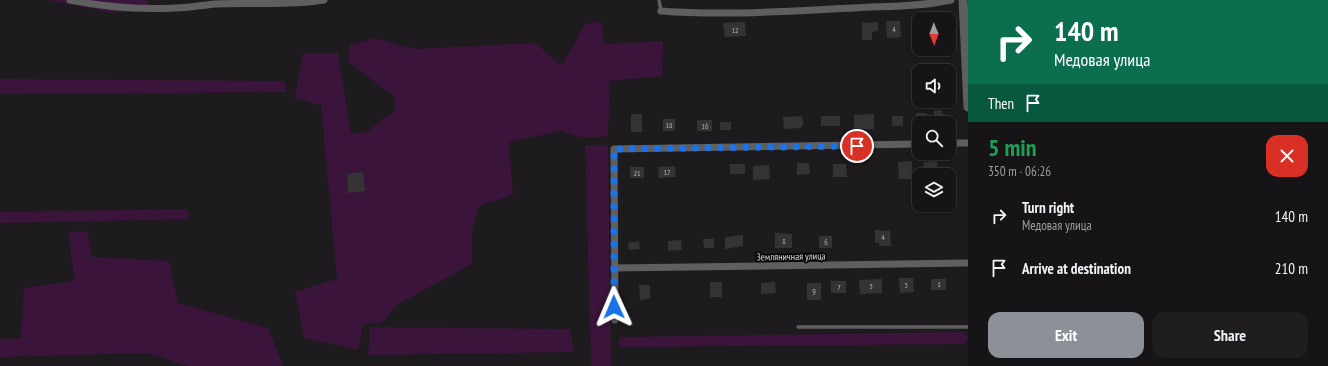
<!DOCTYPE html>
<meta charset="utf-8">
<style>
:root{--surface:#161416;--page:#1f1d1f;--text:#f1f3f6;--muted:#9e9ea1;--line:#353335;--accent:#8c9099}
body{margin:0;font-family:"PT Sans Narrow",sans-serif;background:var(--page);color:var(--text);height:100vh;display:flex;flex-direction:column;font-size:15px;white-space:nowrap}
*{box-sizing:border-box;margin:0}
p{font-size:13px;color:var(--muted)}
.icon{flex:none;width:22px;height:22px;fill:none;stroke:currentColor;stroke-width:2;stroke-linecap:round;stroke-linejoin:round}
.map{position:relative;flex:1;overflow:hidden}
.sheet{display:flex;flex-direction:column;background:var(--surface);width:360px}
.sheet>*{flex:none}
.guide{background:#0b6e4f;color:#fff;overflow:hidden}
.needle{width:26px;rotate:179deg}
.controls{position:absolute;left:912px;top:12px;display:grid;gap:8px}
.controls a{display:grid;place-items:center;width:44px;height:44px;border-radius:8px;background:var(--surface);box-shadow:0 2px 6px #0003,0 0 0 1px var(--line);font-size:20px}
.pin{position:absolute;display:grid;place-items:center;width:34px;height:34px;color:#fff;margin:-17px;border:2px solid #fff;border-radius:50%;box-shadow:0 1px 4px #0007}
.me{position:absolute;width:44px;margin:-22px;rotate:359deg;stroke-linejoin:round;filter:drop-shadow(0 0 3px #0008)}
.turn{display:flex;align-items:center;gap:14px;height:84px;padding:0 20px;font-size:18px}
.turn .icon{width:52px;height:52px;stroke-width:2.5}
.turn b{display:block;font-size:28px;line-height:34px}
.then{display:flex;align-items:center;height:38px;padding:0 20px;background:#0003;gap:8px;font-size:15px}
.round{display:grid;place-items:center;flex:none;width:42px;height:42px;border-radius:12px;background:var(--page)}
.overview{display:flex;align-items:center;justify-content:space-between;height:68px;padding:0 20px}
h1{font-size:24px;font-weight:800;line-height:30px;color:#1e9e55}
.action{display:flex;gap:8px;margin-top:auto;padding:8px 20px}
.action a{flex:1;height:46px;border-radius:12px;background:var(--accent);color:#fff;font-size:16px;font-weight:800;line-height:46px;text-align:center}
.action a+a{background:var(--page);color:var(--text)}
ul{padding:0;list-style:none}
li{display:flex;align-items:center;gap:12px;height:52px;padding:0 20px}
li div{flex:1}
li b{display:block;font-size:15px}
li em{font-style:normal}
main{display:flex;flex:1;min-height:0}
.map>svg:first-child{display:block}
.green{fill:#3b143b}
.building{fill:#363336}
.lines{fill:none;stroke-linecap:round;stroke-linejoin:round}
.service{stroke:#605f60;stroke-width:3.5}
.minor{stroke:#605f60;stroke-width:7}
.tertiary{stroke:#605f60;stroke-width:9}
.route{stroke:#1a73e8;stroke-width:7;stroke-dasharray:0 12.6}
.labels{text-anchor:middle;stroke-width:3.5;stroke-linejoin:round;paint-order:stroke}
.number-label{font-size:8px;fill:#b4b2b4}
.street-label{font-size:10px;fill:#dedcde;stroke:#070607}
</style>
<main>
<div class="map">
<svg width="968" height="366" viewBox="0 0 968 366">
<rect width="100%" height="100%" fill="#1d1b1d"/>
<g class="green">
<path d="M 48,0 L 144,0 L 148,1 L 147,12 L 109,12 Z"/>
<path d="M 601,21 L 604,44 L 663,41 L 662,76 L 610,81 L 608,136 L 584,138 L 561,131 L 509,142 L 513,195 L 479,206 L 472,230 L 472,264 L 398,304 L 382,322 L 363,325 L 358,350 L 304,338 L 295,292 L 337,279 L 321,105 L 295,98 L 303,53 L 338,53 L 351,134 L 367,132 L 396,109 L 393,96 L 348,61 L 350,45 L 375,38 L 415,49 L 535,43 L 562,66 L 585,24 Z"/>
<path d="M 0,79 L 285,81 L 286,92 L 0,94 Z"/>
<path d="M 585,145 L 608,145 L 611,366 L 591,366 Z"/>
<path d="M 188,209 L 189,219 L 0,223 L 0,212 Z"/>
<path d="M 87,231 L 92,257 L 169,261 L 178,303 L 268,328 L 283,366 L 188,366 L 147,353 L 0,357 L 0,339 L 21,338 L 24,288 L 74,281 L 69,232 Z"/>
<path d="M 370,327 L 570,329 L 574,352 L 368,355 Z"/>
<path d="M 963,332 L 968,336 L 965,344 L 618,347 L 620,337 Z"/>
</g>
<g class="building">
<path d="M 886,21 L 900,21 L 901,37 L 887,38 Z"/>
<path d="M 745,22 L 746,36 L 725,37 L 723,23 Z"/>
<path d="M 878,22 L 878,31 L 872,32 L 872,40 L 862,40 L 862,23 Z"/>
<path d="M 934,110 L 942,110 L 942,114 L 945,114 L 945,123 L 934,123 Z"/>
<path d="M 916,113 L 927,113 L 927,123 L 919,123 L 919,126 L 916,126 Z"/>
<rect x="631" y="114" width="11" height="18"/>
<path d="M 874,114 L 874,129 L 854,130 L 854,115 Z"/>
<path d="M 801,116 L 804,123 L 801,128 L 784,129 L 783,117 Z"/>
<rect x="821" y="116" width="19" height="10"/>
<rect x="892" y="116" width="11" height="10"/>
<rect x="663" y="119" width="12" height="12"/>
<rect x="697" y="120" width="15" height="11"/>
<rect x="720" y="122" width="11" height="8"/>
<path d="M 912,161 L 912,179 L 899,179 L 898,162 Z"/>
<path d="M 937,161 L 938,169 L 924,170 L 923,162 Z"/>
<path d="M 797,163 L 809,163 L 810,174 L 797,175 Z"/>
<rect x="730" y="164" width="15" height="10"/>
<path d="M 833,164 L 846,164 L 847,177 L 833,177 Z"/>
<path d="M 769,165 L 770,179 L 753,180 L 753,166 Z"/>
<path d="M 675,166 L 676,177 L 659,178 L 658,167 Z"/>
<rect x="630" y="167" width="14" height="11"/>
<path d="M 363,172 L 365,191 L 348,193 L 347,174 Z"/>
<path d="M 875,230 L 890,231 L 891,246 L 879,246 L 879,243 L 875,243 Z"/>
<path d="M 775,233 L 792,234 L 792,248 L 775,248 Z"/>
<path d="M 743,235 L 743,246 L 725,249 L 725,237 Z"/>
<rect x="819" y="236" width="13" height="12"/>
<path d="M 703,239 L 714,239 L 714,248 L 704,248 Z"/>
<path d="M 681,240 L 682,250 L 668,251 L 668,241 Z"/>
<path d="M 639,241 L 640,249 L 629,250 L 628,243 Z"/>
<path d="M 899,278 L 913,278 L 914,292 L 900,293 Z"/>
<path d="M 882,279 L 882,293 L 860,294 L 859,280 Z"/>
<rect x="931" y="279" width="15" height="11"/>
<rect x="831" y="281" width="15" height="12"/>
<rect x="710" y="282" width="12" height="15"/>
<path d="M 775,282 L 776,293 L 761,294 L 761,283 Z"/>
<rect x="807" y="283" width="14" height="17"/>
<path d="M 639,285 L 650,285 L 650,299 L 640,300 Z"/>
</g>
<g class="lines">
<g class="service">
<path d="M 659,0 L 661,11"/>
<path d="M 798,327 L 968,327"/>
</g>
<g class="minor">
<path d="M 70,0 C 105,7 139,10 175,8 C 189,8 202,5 215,4 C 251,2 288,6 324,0"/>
<path d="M 661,11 C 724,16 790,11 853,8 C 885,6 919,7 951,0"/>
<path d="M 949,143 L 968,143"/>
<path d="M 614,268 L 968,263"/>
<path d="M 615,320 L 614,149 L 919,144"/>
</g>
<path class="tertiary" d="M 963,0 L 968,107"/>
</g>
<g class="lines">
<path class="route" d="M 614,307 L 614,149 L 857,146"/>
</g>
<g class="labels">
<g class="number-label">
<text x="894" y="32">4</text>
<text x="735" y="33">12</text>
<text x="669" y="128">18</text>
<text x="705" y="129">16</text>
<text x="667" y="175">17</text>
<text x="637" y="176">21</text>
<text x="883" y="240">4</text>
<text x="784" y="244">8</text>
<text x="826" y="245">6</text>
<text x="939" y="287">1</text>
<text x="906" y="288">3</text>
<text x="871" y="289">5</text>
<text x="839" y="290">7</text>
<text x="814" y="294">9</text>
</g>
<g class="street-label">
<text transform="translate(791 256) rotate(-1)" y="4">Земляничная улица</text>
</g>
</g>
</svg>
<div class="controls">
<a><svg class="needle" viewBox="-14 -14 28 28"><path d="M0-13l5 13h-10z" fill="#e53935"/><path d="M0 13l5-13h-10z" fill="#9e9ea1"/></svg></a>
<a><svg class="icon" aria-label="sound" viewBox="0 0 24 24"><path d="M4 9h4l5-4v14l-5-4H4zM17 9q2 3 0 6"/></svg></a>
<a><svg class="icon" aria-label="search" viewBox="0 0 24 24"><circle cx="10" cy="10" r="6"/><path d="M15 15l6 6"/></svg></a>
<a><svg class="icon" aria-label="layers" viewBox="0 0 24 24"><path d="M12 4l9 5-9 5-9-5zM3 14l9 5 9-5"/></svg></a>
</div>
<div class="pin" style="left:857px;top:146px;background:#d93025"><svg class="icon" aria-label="arrive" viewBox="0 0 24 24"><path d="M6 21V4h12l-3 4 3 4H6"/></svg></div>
<svg class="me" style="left:614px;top:307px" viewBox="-20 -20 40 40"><path d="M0-17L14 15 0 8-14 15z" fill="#1a73e8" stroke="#fff" stroke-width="4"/></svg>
</div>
<section class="sheet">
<div class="guide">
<div class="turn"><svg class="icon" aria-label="right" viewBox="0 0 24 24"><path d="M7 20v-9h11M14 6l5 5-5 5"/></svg><div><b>140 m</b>Медовая улица</div></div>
<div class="then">Then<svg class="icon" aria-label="arrive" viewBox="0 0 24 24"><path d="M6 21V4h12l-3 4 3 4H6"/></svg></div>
</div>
<div class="overview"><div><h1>5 min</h1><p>350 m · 06:26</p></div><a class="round" style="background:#d93025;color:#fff"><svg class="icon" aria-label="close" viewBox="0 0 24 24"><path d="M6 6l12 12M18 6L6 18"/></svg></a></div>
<ul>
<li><svg class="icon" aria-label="right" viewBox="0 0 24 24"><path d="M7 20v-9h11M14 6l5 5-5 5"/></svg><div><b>Turn right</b><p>Медовая улица</p></div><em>140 m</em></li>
<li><svg class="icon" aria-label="arrive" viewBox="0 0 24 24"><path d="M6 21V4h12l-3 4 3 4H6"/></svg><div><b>Arrive at destination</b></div><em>210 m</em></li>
</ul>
<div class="action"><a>Exit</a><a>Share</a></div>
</section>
</main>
